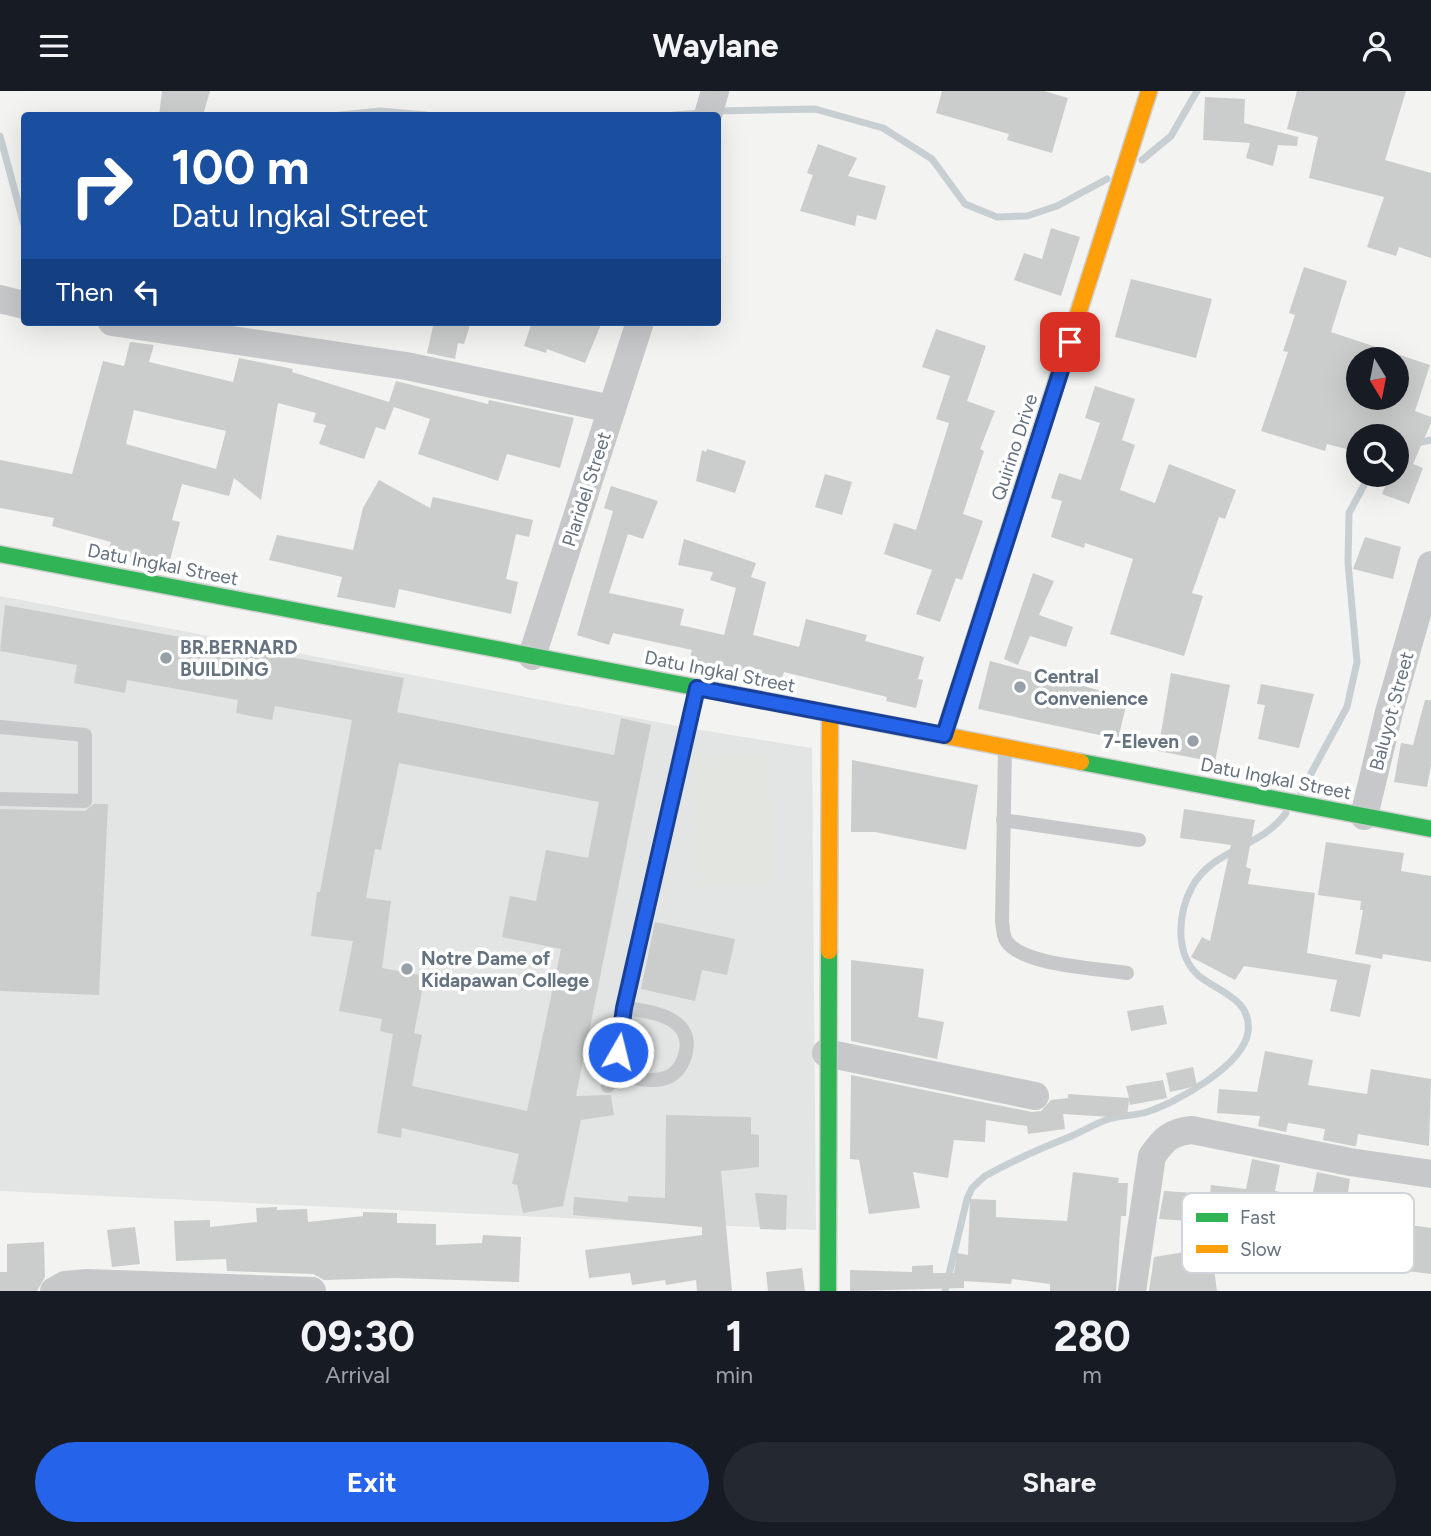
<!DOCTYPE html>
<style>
:root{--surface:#171b24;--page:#242831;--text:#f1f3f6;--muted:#9ea1a6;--accent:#2563eb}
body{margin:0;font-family:Figtree,sans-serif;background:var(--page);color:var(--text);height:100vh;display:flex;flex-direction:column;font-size:26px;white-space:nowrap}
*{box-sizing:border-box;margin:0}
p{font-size:23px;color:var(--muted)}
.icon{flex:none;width:38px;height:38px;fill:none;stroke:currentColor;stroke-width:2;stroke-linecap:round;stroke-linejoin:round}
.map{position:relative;height:1200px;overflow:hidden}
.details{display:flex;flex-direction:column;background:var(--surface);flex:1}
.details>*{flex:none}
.top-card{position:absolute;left:21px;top:21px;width:700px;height:214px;border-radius:7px;box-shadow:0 7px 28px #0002;background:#1a4fa0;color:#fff;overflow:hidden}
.needle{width:46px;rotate:170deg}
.controls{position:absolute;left:1346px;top:256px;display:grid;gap:14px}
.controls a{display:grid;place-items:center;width:63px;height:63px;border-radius:50%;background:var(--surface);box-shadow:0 7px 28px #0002;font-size:35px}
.pin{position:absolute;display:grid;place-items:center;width:60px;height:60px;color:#fff;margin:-30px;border-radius:14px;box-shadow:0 4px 10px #0006}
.me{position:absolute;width:77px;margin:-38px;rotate:8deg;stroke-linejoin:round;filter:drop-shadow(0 0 5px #0008)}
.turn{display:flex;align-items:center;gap:24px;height:147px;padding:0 35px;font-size:32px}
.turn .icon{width:91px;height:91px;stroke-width:2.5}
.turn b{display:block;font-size:49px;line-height:60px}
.then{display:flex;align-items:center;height:66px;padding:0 35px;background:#0003;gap:14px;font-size:26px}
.eta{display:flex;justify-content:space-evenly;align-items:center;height:119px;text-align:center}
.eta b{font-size:42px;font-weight:700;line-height:49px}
.button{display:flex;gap:14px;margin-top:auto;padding:14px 35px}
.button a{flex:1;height:80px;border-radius:42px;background:var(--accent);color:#fff;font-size:28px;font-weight:700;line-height:80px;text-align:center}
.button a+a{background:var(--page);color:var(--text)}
header{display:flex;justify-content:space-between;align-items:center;height:91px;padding:0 35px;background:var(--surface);font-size:32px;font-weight:700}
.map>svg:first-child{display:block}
.built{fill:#e3e4e4}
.green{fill:#e2e5e0}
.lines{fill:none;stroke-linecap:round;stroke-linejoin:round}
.stream{stroke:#c8cfd2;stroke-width:7}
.building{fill:#cbcccc;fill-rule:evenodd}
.fast-casing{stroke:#cfcfcf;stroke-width:19}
.slow-casing{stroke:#cfcfcf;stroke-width:19}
.lane{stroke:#c7c8c9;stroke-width:14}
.street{stroke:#c7c8c9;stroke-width:28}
.fast{stroke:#30b455;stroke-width:16}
.slow{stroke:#ff9f0a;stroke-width:16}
.route-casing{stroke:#184099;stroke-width:18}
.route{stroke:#2563eb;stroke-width:12}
.poi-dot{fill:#979fa7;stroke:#fff;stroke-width:2.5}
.labels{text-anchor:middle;stroke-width:7;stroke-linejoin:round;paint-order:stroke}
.street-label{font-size:19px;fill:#65727f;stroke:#fff}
.poi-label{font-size:19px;font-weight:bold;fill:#65727f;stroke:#fff;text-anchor:start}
.key{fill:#fff;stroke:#d1d5d9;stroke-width:2}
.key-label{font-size:19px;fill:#65727f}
</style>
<header><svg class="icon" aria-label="menu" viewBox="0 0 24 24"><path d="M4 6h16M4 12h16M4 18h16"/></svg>Waylane<svg class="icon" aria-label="person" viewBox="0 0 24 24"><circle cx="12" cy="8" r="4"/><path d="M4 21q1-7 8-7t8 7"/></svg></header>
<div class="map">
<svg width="1431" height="1200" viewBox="0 0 1431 1200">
<rect width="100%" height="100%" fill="#f3f3f1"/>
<path class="built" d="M 0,505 L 688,637 L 812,657 L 816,1139 L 0,1100 Z"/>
<path class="green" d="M 768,664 L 772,792 L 697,795 L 693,667 Z"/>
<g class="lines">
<g class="stream">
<path d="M 716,20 L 815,18 L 883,37 L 932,68 L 965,113 L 997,126 L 1027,125 L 1057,115 L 1107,88"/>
<path d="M 341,24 L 380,20 L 426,24"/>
<path d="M 674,24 L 701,22"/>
<path d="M 0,45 L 24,134"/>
<path d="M 1142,69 L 1171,45 L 1197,0"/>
<path d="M 1417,352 L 1431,349"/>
<path d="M 1301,701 L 1347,616 L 1357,571 L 1348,472 L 1349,422 L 1370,383"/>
<path d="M 945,1200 L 967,1108 L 972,1097 L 985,1085 C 1012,1070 1039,1058 1067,1047 C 1080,1042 1092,1034 1106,1029 C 1119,1024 1134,1025 1147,1021 C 1177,1011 1243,975 1248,941 C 1252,908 1219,901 1199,885 C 1174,863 1178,822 1192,796 C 1212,758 1261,757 1286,722"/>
</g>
</g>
<g class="building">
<path d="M 162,0 L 210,0 L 203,24 L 159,24 Z"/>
<path d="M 942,0 L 1044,0 L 1068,7 L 1052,62 L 1007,49 L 1009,43 L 936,22 Z"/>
<path d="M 1297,0 L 1406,0 L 1385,69 L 1431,82 L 1431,167 L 1399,156 L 1396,165 L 1367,156 L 1384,106 L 1309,87 L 1318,46 L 1287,38 Z"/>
<path d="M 1205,6 L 1245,8 L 1244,32 L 1298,46 L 1297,55 L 1278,54 L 1273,75 L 1246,67 L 1250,52 L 1203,49 Z"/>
<path d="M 818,53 L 857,67 L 848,85 L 886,95 L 876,129 L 857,124 L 855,135 L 800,120 L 813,84 L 807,82 Z"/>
<path d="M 1051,137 L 1080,146 L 1061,205 L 1014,189 L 1024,162 L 1042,168 Z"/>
<path d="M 1304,176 L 1347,190 L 1331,241 L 1430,274 L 1415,320 L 1431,326 L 1431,332 L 1413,373 L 1423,377 L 1409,413 L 1382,403 L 1390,383 L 1396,383 L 1396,345 L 1358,345 L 1358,361 L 1327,353 L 1325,360 L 1261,340 L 1288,261 L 1283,260 L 1295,224 L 1289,222 ZM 1358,268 L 1396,268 L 1396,306 L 1358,306 Z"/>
<path d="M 1131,188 L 1212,208 L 1196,267 L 1115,246 Z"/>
<path d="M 434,231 L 471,231 L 464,253 L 458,252 L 455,268 L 427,262 Z"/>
<path d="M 532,231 L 602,231 L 585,272 L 547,258 L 546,262 L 524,255 Z"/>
<path d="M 936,238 L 986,255 L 967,310 L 995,320 L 980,358 L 984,360 L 963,423 L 983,430 L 962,489 L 956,487 L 940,531 L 916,523 L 932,479 L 884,463 L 894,432 L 916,439 L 949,332 L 936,328 L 950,285 L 922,276 Z"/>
<path d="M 130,251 L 154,254 L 149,271 L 233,291 L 239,267 L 293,278 L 292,281 L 389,311 L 396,290 L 488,313 L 489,309 L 574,327 L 560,377 L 507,363 L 498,390 L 418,363 L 430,328 L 394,316 L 385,339 L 376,336 L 364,368 L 319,353 L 326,334 L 313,331 L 316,322 L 278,312 L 261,409 L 234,387 L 229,405 L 182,393 L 172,429 L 180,431 L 169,473 L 108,462 L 111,451 L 52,435 L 54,427 L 0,417 L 0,369 L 72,383 L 103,270 L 124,275 ZM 134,319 L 226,340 L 216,378 L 126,353 Z"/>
<path d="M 1095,295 L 1135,308 L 1122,349 L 1135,354 L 1120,399 L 1155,412 L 1169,373 L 1236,399 L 1225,428 L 1219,426 L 1192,502 L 1203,505 L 1184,565 L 1110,543 L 1133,468 L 1085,452 L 1084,457 L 1051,446 L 1062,410 L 1051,407 L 1059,382 L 1081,389 L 1100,332 L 1085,327 Z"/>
<path d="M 707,358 L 746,370 L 735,402 L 696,390 L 702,359 L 706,361 Z"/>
<path d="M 825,383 L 852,391 L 842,424 L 815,416 Z"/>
<path d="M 379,389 L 430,417 L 433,406 L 533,429 L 529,446 L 516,443 L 506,488 L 518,491 L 511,523 L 399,498 L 395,517 L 337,506 L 342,486 L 269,469 L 277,444 L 353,459 L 363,417 Z"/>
<path d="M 611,395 L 658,410 L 643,448 L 628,443 L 609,502 L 684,518 L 680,534 L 724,544 L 736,497 L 710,489 L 713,481 L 678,474 L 684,448 L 756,472 L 751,486 L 766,491 L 753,544 L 799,556 L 806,528 L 867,544 L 865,550 L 924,566 L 918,588 L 923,589 L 916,617 L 886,610 L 887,606 L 784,581 L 781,590 L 737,578 L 736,582 L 721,579 L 689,571 L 692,559 L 613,542 L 609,554 L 577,544 L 613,420 L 604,417 Z"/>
<path d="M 1365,446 L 1401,456 L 1393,488 L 1353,478 Z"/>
<path d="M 1033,482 L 1054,490 L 1039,524 L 1073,536 L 1066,556 L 1030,545 L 1018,574 L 1004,568 Z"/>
<path d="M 5,514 L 404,587 L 397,621 L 614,664 L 621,627 L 651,634 L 576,1005 L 611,1004 L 614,1024 L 581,1029 L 563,1115 L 523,1122 L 517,1094 L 512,1093 L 519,1063 L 402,1037 L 401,1047 L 377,1042 L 393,943 L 380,940 L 382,928 L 339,920 L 353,850 L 311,845 L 317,801 L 320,801 L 352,629 L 275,615 L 272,629 L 236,622 L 238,609 L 127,589 L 125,602 L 74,592 L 77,574 L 0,560 ZM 399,672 L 599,711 L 588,767 L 546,759 L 536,810 L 510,805 L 502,846 L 561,858 L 527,1020 L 412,995 L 422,944 L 414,942 L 425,885 L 382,877 L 391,810 L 366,807 L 375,758 L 381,759 Z"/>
<path d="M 990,570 L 1128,607 L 1118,648 L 978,618 Z"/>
<path d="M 1171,582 L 1230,594 L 1215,671 L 1158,660 Z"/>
<path d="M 1261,593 L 1314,603 L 1299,657 L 1258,648 L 1265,614 L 1257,613 Z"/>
<path d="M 1425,609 L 1431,609 L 1431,675 L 1427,696 L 1394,691 L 1401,652 L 1413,654 Z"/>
<path d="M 852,669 L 978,694 L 966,759 L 875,741 L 851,741 Z"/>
<path d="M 94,713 L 108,713 L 99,904 L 0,900 L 0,718 L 85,720 Z"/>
<path d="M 1184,718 L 1255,729 L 1246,776 L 1251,778 L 1248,793 L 1315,802 L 1307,862 L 1371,874 L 1360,926 L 1330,920 L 1337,889 L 1244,875 L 1235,889 L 1191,866 L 1202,846 L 1210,850 L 1231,754 L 1180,747 Z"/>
<path d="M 1326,751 L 1404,762 L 1401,780 L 1431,785 L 1431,871 L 1383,863 L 1382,868 L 1355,863 L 1363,819 L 1360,819 L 1361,810 L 1318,804 Z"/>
<path d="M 655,831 L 735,848 L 727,884 L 702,879 L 695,910 L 641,898 Z"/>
<path d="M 851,869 L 924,878 L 918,926 L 944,931 L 937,968 L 851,950 Z"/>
<path d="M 1163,914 L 1167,933 L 1131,940 L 1127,920 Z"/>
<path d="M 1265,960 L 1313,969 L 1308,994 L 1367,1003 L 1371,978 L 1431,988 L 1429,1055 L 1358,1043 L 1356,1055 L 1353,1055 L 1323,1049 L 1325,1038 L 1288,1032 L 1286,1041 L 1258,1035 L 1260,1025 L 1217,1022 L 1219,998 L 1257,1001 Z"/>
<path d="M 1193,976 L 1197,995 L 1170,1001 L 1166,982 Z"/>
<path d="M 851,984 L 1032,1021 L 1041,1020 L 1051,1009 L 1068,1007 L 1068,1003 L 1129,1007 L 1126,995 L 1163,989 L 1167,1007 L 1130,1014 L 1129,1009 L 1127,1027 L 1063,1023 L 1065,1038 L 1028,1043 L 1027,1035 L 986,1029 L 985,1051 L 954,1049 L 948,1087 L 913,1081 L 920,1117 L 869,1123 L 859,1069 L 850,1068 Z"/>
<path d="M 666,1024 L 751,1026 L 751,1043 L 759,1044 L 759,1076 L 721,1080 L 732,1200 L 697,1200 L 696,1189 L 666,1194 L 665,1189 L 632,1194 L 630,1182 L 589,1187 L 585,1159 L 702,1144 L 702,1136 L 573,1124 L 574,1106 L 628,1111 L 628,1105 L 665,1107 Z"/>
<path d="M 1252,1068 L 1280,1074 L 1275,1100 L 1312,1106 L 1317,1081 L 1350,1088 L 1345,1121 L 1351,1122 L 1351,1125 L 1431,1137 L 1431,1183 L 1391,1178 L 1390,1182 L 1355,1176 L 1354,1179 L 1324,1178 L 1285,1173 L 1285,1176 L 1213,1170 L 1217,1200 L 1149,1200 L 1154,1166 L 1289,1144 L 1289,1136 L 1159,1128 L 1164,1100 L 1210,1103 L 1211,1094 L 1246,1098 Z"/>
<path d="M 1073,1081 L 1119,1087 L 1118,1092 L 1128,1092 L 1126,1125 L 1121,1125 L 1116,1200 L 1050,1200 L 1050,1193 L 1012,1188 L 1011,1193 L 964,1190 L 964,1197 L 850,1200 L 850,1179 L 912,1181 L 912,1175 L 933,1174 L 933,1182 L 954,1182 L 957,1162 L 968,1164 L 970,1108 L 996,1109 L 996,1126 L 1067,1130 Z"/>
<path d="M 755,1102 L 787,1104 L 786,1139 L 760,1138 Z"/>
<path d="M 277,1116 L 277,1119 L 307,1118 L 308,1131 L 363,1125 L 363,1121 L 397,1122 L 397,1132 L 436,1133 L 436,1154 L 482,1152 L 483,1144 L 521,1146 L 519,1191 L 396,1187 L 324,1189 L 313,1183 L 227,1180 L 226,1168 L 176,1170 L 174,1130 L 210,1129 L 210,1136 L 257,1131 L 256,1117 Z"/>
<path d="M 135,1136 L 140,1173 L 112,1176 L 107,1139 Z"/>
<path d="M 44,1151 L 45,1186 L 37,1200 L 0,1200 L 0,1181 L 7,1181 L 7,1153 Z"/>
<path d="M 802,1177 L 805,1200 L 768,1200 L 766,1181 Z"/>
</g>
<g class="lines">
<defs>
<g id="fast">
<path d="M 0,463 L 710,599"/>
<path d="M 944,644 L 1070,248"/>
<path d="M 1081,671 L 1431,738"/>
<path d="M 828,1200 L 829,860"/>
</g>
<g id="slow">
<path d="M 1070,248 L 1149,0"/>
<path d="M 710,599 L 1081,671"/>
<path d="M 829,860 L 830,623"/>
</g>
</defs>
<use href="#fast" class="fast-casing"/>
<use href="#slow" class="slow-casing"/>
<g class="lane">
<path d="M 0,636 L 85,644 L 85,710 L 0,708"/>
<path d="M 1005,658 L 1002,830 C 1003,837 1003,846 1007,851 C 1025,875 1097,877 1127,882"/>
<path d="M 1003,729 L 1139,749"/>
<path d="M 614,983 C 631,986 652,993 668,986 C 677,982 682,974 685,965 C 696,926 651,920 624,917"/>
<path d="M 608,995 L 614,983 L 624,917 L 696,598"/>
</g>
<g class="street">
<path d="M 708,24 L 715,0"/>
<path d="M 0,208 L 24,214"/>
<path d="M 112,231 L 406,275 L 612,318"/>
<path d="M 532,565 L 640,231"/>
<path d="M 1364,725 L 1389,621 L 1431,474"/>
<path d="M 826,962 L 1035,1005"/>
<path d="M 54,1200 L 65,1194 L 87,1192 L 312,1200"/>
<path d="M 1132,1200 L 1152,1065 C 1164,1048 1171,1041 1192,1039 L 1350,1071 L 1431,1083"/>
</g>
<use href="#fast" class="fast"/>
<use href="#slow" class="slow"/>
</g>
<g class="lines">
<defs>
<path id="route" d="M 618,961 L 624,917 L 697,597 L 944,644 L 1070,251"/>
</defs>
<use href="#route" class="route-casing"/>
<use href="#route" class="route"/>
</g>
<g class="poi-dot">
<circle cx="166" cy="567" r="7"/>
<circle cx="1020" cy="596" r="7"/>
<circle cx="1193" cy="650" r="7"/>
<circle cx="407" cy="878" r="7"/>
</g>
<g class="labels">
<g class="street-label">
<text transform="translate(1014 356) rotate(-72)" y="7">Quirino Drive</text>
<text transform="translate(586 398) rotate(-72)" y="7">Plaridel Street</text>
<text transform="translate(163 473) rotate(11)" y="7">Datu Ingkal Street</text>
<text transform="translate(720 580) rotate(11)" y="7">Datu Ingkal Street</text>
<text transform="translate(1391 620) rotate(-75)" y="7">Baluyot Street</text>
<text transform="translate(1276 687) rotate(11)" y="7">Datu Ingkal Street</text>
</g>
<g class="poi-label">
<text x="180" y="563">BR.BERNARD<tspan x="180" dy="22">BUILDING</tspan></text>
<text x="1034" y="592">Central<tspan x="1034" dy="22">Convenience</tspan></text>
<text x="1179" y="657" text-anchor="end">7-Eleven</text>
<text x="421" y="874">Notre Dame of<tspan x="421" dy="22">Kidapawan College</tspan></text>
</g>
</g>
<rect x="1182" y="1102" width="232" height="80" rx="10" class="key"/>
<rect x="1196" y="1122" width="32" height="9" fill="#30b455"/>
<rect x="1196" y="1154" width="32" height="8" fill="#ff9f0a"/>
<g class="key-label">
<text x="1240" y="1133">Fast</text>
<text x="1240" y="1165">Slow</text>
</g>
</svg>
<div class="controls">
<a><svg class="needle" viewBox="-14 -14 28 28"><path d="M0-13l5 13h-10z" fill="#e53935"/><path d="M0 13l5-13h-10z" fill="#9ea1a6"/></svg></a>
<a><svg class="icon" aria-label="search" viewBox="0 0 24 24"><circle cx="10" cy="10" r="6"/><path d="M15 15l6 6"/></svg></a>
</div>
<div class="pin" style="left:1070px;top:251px;background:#d93025"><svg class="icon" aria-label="arrive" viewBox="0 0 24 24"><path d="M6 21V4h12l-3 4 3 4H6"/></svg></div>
<svg class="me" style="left:618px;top:961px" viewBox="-20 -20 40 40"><circle r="17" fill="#2563eb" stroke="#fff" stroke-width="3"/><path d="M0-11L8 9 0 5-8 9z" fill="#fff"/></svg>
<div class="top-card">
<div class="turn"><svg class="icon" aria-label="right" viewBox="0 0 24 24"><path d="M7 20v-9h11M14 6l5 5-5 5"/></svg><div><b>100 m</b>Datu Ingkal Street</div></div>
<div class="then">Then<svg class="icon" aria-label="left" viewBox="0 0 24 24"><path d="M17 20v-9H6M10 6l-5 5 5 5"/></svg></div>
</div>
</div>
<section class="details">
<div class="eta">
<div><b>09:30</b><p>Arrival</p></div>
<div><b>1</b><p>min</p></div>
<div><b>280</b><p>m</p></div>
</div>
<div class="button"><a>Exit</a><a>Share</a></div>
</section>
